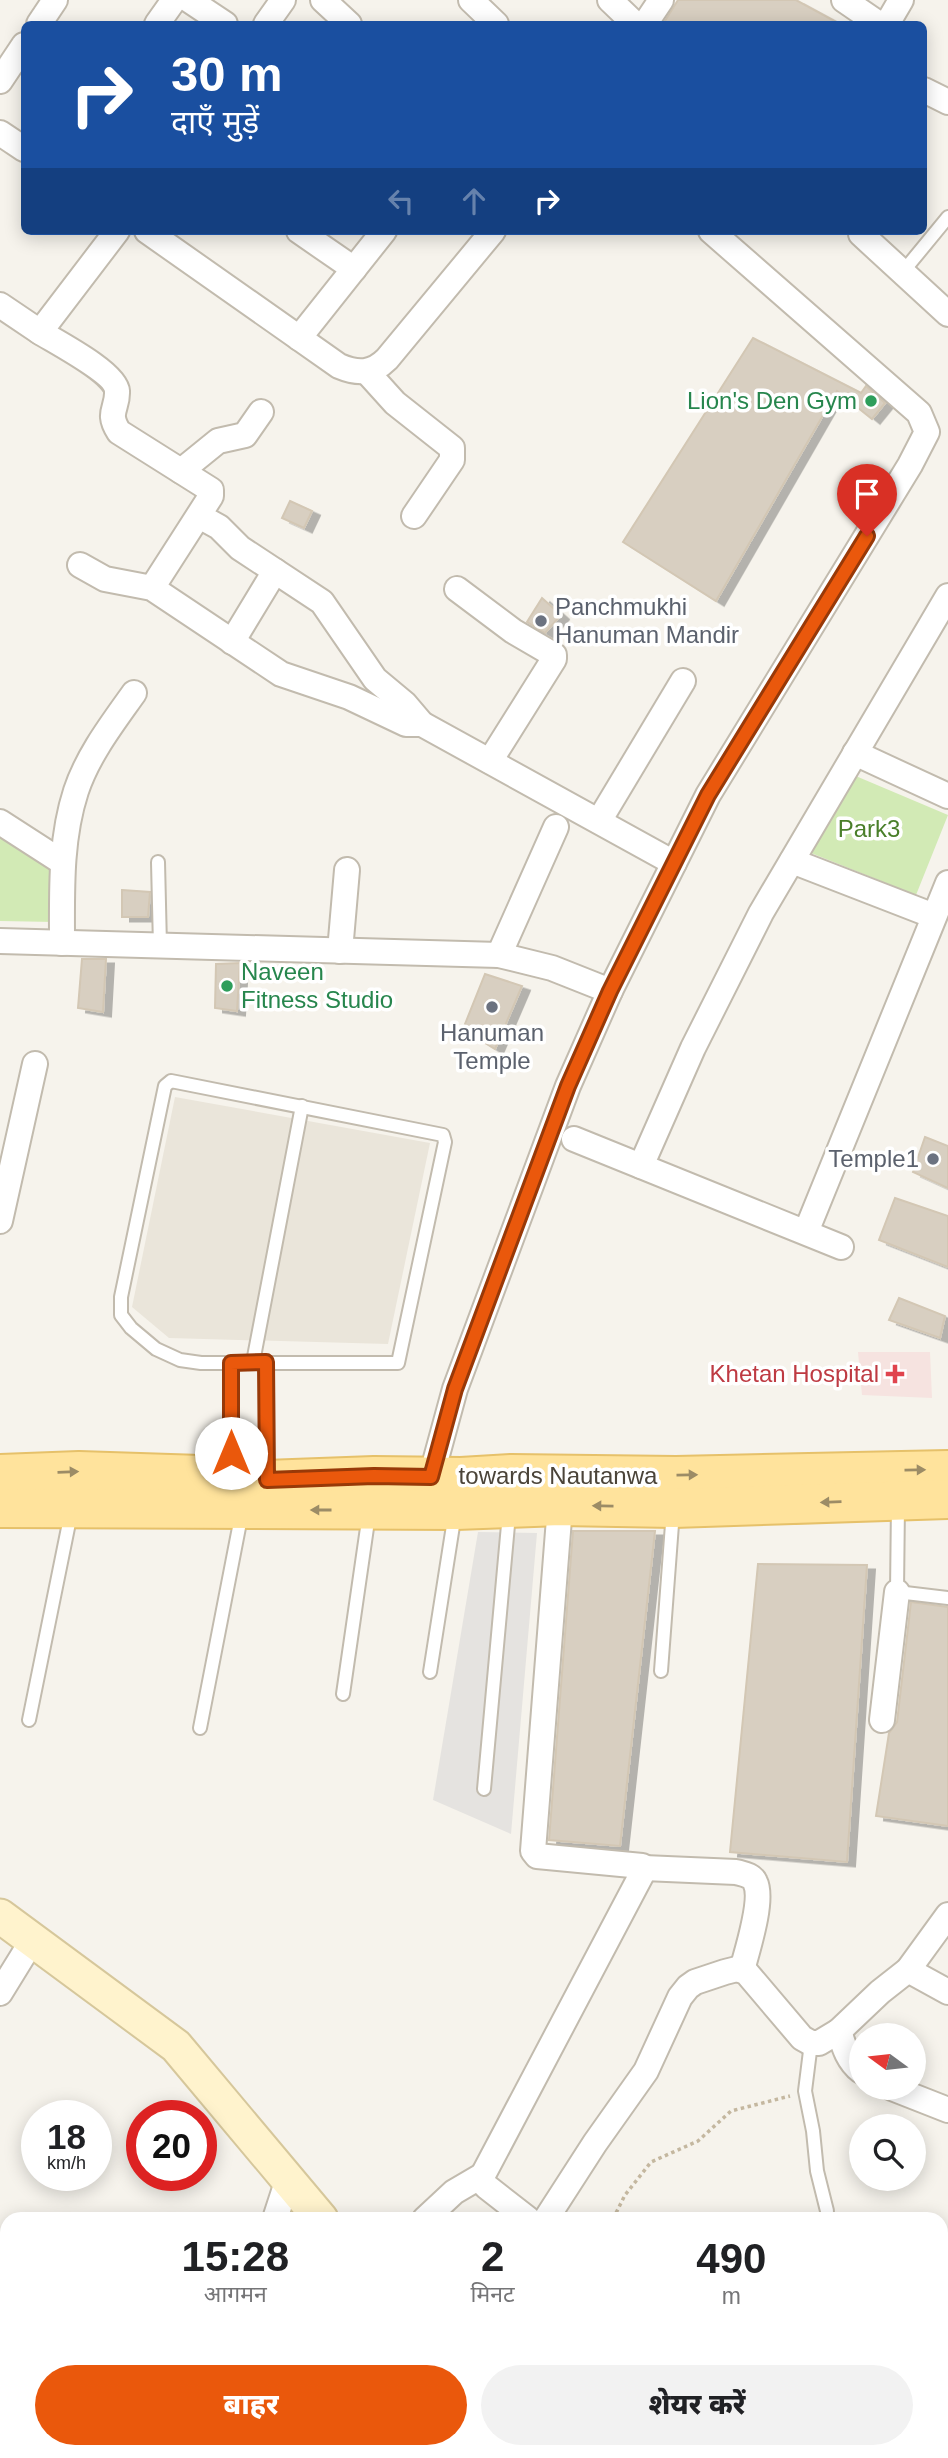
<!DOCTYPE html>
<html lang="hi">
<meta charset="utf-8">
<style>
:root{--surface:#fff;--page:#f2f2f2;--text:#202124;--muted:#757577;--accent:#ea580c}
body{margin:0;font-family:Arial,"Noto Sans Devanagari",sans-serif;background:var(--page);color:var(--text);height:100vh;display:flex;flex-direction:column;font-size:26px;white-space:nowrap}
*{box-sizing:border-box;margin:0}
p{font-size:23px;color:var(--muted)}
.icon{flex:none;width:38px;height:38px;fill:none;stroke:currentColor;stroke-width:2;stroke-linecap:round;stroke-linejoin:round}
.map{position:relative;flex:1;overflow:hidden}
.details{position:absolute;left:0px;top:2212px;width:948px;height:247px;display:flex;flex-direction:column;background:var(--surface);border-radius:21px 21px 0 0;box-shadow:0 4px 18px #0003}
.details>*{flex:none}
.hud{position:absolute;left:21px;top:21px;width:906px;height:214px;border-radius:10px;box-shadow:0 4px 18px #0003;background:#1a4fa0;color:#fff;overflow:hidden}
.needle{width:46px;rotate:285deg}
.tools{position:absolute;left:849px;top:2023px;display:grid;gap:14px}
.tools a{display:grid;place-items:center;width:77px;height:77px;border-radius:50%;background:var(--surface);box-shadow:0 4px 18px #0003;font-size:35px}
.speed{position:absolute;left:21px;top:2100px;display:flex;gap:14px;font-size:35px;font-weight:700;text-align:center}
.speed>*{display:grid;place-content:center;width:91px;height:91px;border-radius:50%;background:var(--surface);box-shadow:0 4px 18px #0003;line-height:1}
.speed small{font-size:18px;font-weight:400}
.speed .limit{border:10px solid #d22;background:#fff;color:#111}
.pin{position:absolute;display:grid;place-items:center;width:60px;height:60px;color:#fff;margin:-72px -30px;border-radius:50% 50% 50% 0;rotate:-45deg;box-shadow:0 0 7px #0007}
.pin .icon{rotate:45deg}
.me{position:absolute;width:77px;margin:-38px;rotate:0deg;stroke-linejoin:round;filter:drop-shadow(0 0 5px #0008)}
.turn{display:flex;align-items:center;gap:24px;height:147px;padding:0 35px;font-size:32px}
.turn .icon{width:91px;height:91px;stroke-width:2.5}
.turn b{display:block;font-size:49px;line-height:60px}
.lanes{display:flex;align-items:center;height:66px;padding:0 35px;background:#0003;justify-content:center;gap:35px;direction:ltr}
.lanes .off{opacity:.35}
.eta{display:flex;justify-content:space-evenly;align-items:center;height:119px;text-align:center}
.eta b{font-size:42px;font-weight:800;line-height:49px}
.action{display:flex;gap:14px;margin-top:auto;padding:14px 35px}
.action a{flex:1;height:80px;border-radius:42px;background:var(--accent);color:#fff;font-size:28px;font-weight:800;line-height:80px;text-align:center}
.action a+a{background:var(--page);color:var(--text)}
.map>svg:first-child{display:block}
.residential{fill:#eae5da}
.medical{fill:#f6e3e0}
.green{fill:#d2eab5}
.parking{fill:#e5e3e0}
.building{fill:#d8cfc1;stroke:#d3c7b4;stroke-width:2;filter:url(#shadow)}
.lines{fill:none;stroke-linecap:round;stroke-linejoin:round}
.lane-casing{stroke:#c2bbae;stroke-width:16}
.street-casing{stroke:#c2bbae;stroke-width:28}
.secondary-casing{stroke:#d6c79b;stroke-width:37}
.primary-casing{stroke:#e6c16a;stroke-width:42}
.path{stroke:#c4b79f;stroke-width:3.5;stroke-dasharray:3.5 3.5;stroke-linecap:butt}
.lane{stroke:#fff;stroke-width:12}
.street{stroke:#fff;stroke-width:24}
.secondary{stroke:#fff3cd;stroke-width:33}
.primary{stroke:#ffe39c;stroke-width:38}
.oneway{fill:#9c8c66}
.route-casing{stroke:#983908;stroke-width:18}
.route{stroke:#ea580c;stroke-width:12}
.leisure-dot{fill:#2e9e5b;stroke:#fff;stroke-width:2.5}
.worship-dot{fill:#6b7280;stroke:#fff;stroke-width:2.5}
.health-dot{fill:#e0444e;stroke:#fff;stroke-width:2.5}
.labels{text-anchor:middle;stroke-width:7;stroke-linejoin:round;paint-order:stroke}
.leisure-label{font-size:24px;fill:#27864d;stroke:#fff;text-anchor:end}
.worship-label{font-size:24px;fill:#5b616d;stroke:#fff;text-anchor:start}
.park-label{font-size:24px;fill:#4a7f2a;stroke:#fff}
.health-label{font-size:24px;fill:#be3a42;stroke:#fff;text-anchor:end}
.street-label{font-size:24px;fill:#4b4439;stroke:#fff}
</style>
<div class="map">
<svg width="948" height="2458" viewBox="0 0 948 2458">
<defs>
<filter id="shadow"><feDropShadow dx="8" dy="4.5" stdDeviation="0" flood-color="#0004"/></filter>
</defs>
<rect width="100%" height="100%" fill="#f6f3ec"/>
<path class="residential" d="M 175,1097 L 430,1143 L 388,1344 L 169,1338 L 132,1307 Z"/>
<path class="medical" d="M 858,1352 L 930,1352 L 932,1398 L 862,1395 Z"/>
<g class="green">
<path d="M 851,774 L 948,815 L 916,895 L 806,851 Z"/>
<path d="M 0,830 L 56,865 L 55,922 L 0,921 Z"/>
</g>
<path class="parking" d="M 478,1532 L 537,1533 L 511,1834 L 433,1800 Z"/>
<g class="building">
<path d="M 678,0 L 796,0 L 840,24 L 663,24 Z"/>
<path d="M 753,338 L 861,393 L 866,386 L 885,403 L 872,419 L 837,391 L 716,601 L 623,542 Z"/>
<path d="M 290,501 L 312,511 L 304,528 L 282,518 Z"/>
<path d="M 542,598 L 561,615 L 545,633 L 527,622 Z"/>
<path d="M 122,890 L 150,892 L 148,917 L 122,917 Z"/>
<path d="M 82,959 L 106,959 L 103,1012 L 78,1008 Z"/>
<path d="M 240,963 L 237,1011 L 215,1008 L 216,964 Z"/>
<path d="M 485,974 L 522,986 L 495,1049 L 463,1029 Z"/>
<path d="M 925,1137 L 948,1146 L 948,1188 L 913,1172 Z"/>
<path d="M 895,1198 L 948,1216 L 948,1267 L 879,1240 Z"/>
<path d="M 899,1298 L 945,1316 L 940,1338 L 889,1320 Z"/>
<path d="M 573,1531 L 655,1531 L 620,1846 L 549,1840 Z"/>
<path d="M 758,1564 L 867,1565 L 847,1862 L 730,1852 Z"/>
<path d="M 911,1602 L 948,1607 L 948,1826 L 876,1816 L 889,1733 L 897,1722 Z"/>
</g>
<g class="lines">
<defs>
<g id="lane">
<path d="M 902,273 L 948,217"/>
<path d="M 158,862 L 160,946"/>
<path d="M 171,1081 L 443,1135 L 445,1142 L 398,1363 L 201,1363 L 180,1360 L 156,1349 L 131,1328 L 121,1315 L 121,1297 L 165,1086 Z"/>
<path d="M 266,1361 L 266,1477"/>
<path d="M 253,1362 L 302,1106"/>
<path d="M 231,1472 L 231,1362"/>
<path d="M 898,1504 L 897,1592 L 948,1598"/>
<path d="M 661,1671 L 673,1511"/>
<path d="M 430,1672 L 455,1513"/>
<path d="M 343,1694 L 369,1514"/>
<path d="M 29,1720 L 71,1513"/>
<path d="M 200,1728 L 242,1512"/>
<path d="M 484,1789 L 509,1514"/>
<path d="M 811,2043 L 805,2091 L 813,2131 L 817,2171 L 827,2211"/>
</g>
<g id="street">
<path d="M 189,0 L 225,24"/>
<path d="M 323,0 L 349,24"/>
<path d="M 471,0 L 496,24"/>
<path d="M 610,0 L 635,24"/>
<path d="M 844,0 L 879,24"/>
<path d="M 39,24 L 55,0"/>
<path d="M 157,24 L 174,0"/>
<path d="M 266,24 L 283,0"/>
<path d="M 645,24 L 661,0"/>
<path d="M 887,24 L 901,0"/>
<path d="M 0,81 L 24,45"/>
<path d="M 924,90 L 948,102"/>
<path d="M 0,133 L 24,149"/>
<path d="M 147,231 L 339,366 C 358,374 372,374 387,359 L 493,231"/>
<path d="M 299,231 L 354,269"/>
<path d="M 861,234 L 948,314"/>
<path d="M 0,305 L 40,332 L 117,231"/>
<path d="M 40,332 C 56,342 116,373 117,391 C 118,409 106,412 119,432 L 211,490 L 211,496 L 152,588"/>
<path d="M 299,338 L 384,231"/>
<path d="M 367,372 L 395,403 L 452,448 L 452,460 L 414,516"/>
<path d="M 181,471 L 218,441 L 245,435 L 261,412"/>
<path d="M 199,516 L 219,527 L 240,548 L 322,602 L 375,679 L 405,704 L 422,724 L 674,863"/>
<path d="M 80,565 L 105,579 L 152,588 L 281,674 L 349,697 L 406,724 L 422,724"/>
<path d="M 457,589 L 513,631 L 554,655 L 554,659 L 490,761"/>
<path d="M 232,642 L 275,571"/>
<path d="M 855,753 L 948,796"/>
<path d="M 599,821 L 683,681"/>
<path d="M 0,822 L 62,862"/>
<path d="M 792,861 L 934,916"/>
<path d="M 0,941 L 499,955 L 552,968 L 610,991"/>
<path d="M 62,943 C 62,892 60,840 76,791 C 88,755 112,724 134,693"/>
<path d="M 340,951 L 347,870"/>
<path d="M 499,955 L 556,827"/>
<path d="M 574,1139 L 841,1247"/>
<path d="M 641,1166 L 693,1048 L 761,913 L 948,596"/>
<path d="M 0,1221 L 35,1064"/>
<path d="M 806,1232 L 948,883"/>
<path d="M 431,1477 L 455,1389 L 568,1086 L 610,991 L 708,795 L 910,465 L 927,432 L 919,413 L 711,231"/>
<path d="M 882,1720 L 897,1592"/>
<path d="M 644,1868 L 736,1872 C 743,1874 752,1875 755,1882 C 764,1899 747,1951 742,1970"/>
<path d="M 908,1970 L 948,1992"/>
<path d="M 0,1993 L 32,1941"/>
<path d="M 839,2031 C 844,2047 848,2061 861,2071"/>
<path d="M 892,2088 L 948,2110"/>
<path d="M 275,2219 L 288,2179"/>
<path d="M 425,2219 L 454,2192 L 483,2175"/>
<path d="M 528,2219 L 487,2187 L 482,2182 L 483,2175 L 644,1870 L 642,1866 L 537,1856 L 533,1851 L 560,1506"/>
<path d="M 546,2219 L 595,2143 L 646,2071 L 680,1997 L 688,1987 L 695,1982 L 725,1972 L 737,1969 L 746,1972 L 802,2038 L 811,2043 L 819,2043 L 839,2031 L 880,1992 L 908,1970 L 948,1915"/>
<path d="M 0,2372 L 7,2375"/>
<path d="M 0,2435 L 7,2421"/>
<path d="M 900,2452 L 909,2456"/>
<path d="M 150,2458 L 153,2452"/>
</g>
<g id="secondary">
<path d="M 0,1916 L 176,2046 L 321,2219"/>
<path d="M 546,2452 L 553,2458"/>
</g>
<g id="primary">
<path d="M 0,1474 L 79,1471 L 231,1476 L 266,1480 L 374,1476 L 461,1477 L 511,1474 L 676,1476 L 948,1470"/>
<path d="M 0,1508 L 456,1510 L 560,1506 L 674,1508 L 948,1499"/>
</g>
</defs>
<use href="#lane" class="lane-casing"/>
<use href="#street" class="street-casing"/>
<use href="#secondary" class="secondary-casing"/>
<use href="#primary" class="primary-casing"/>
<path class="path" d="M 613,2219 L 625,2195 L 651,2162 L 698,2141 L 731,2111 L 790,2096"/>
<use href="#lane" class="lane"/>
<use href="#street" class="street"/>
<use href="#secondary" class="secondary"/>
<use href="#primary" class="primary"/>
</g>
<defs><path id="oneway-solid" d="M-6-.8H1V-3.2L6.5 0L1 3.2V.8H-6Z" transform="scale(1.75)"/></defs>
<g class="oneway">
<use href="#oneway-solid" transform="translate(915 1470) rotate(-1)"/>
<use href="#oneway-solid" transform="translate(68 1472) rotate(-2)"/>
<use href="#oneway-solid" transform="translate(687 1475) rotate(-1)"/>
<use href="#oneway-solid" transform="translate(831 1502) rotate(178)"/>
<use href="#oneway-solid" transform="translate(603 1506) rotate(-179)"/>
<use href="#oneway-solid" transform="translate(321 1510) rotate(-180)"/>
</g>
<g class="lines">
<defs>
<path id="route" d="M 231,1453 L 231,1363 L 266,1362 L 267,1480 L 374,1476 L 431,1477 L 455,1389 L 568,1086 L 610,991 L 708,795 L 867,536"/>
</defs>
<use href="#route" class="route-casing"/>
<use href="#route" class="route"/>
</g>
<g class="leisure-dot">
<circle cx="871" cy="401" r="7"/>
<circle cx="227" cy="986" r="7"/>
</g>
<g class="worship-dot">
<circle cx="541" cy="621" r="7"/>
<circle cx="492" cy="1007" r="7"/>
<circle cx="933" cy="1159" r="7"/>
</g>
<path class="health-dot" d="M891.5 1363.5h7v7h7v7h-7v7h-7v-7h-7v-7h7z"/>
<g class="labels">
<g class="leisure-label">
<text x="857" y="409">Lion's Den Gym</text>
<text x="241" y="980" text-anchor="start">Naveen<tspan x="241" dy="28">Fitness Studio</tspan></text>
</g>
<g class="worship-label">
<text x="555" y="615">Panchmukhi<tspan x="555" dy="28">Hanuman Mandir</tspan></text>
<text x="492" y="1041" text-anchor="middle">Hanuman<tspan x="492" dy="28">Temple</tspan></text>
<text x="919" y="1167" text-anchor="end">Temple1</text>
</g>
<g class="park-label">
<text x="869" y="837">Park3</text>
</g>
<g class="health-label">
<text x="879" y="1382">Khetan Hospital</text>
</g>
<g class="street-label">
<text x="558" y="1484">towards Nautanwa</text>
</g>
</g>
</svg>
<div class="tools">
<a><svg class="needle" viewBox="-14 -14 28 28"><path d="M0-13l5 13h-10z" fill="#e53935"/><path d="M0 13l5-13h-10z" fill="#757577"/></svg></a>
<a><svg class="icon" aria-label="search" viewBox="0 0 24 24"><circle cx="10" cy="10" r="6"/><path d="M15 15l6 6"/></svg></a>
</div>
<div class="speed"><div>18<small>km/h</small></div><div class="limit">20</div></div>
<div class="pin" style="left:867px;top:536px;background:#d93025"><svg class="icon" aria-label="arrive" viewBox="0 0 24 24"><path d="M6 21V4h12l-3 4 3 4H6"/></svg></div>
<svg class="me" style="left:231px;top:1453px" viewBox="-20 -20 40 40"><circle r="19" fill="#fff"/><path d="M0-13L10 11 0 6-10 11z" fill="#ea580c"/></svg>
<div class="hud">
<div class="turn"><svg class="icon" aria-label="right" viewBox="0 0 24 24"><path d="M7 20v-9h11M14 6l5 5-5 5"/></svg><div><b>30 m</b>दाएँ मुड़ें</div></div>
<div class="lanes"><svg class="icon off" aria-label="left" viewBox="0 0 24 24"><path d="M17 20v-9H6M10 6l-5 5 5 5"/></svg><svg class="icon off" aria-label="ahead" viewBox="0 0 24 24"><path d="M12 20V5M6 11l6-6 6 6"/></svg><svg class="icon" aria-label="right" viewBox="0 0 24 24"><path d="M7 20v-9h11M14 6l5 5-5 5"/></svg></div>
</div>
<section class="details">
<div class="eta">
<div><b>15:28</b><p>आगमन</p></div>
<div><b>2</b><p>मिनट</p></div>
<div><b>490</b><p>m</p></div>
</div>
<div class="action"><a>बाहर</a><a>शेयर करें</a></div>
</section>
</div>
